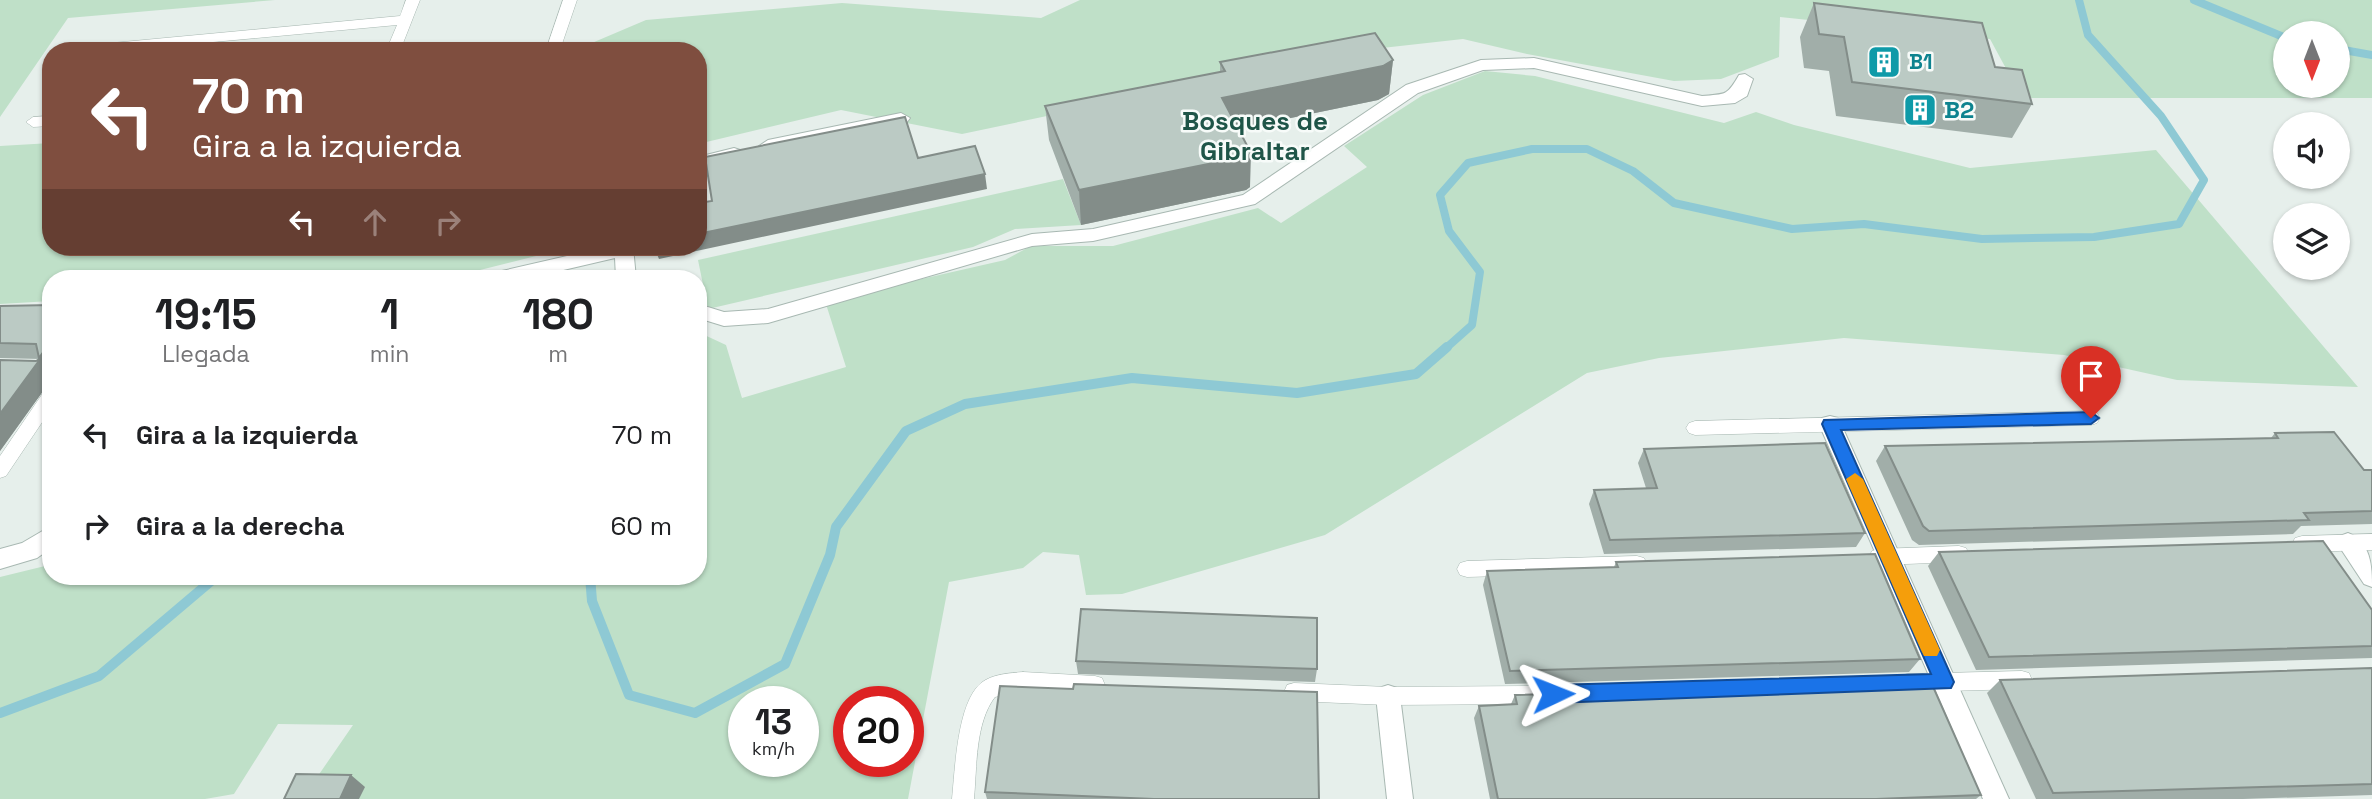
<!DOCTYPE html>
<html lang="es">
<style>
:root{--surface:#fff;--page:#f6f6f6;--text:#202124;--muted:#757577}
body{margin:0;font-family:"Space Grotesk",sans-serif;background:var(--page);color:var(--text);height:100vh;display:flex;flex-direction:column;font-size:26px;white-space:nowrap}
*{box-sizing:border-box;margin:0}
p{font-size:23px;color:var(--muted)}
.icon{flex:none;width:38px;height:38px;fill:none;stroke:currentColor;stroke-width:2;stroke-linecap:round;stroke-linejoin:round}
.map{position:relative;flex:1;overflow:hidden}
.details{position:absolute;left:42px;top:270px;width:665px;height:315px;display:flex;flex-direction:column;background:var(--surface);border-radius:28px;box-shadow:0 2px 5px #0004}
.details>*{flex:none}
.top-card{position:absolute;left:42px;top:42px;width:665px;height:214px;border-radius:28px;box-shadow:0 2px 5px #0004;background:#7f4e3f;color:#fff;overflow:hidden}
.needle{width:46px;rotate:180deg}
.buttons{position:absolute;left:2273px;top:21px;display:grid;gap:14px}
.buttons a{display:grid;place-items:center;width:77px;height:77px;border-radius:50%;background:var(--surface);box-shadow:0 2px 5px #0004;font-size:35px}
.speed{position:absolute;left:728px;top:686px;display:flex;gap:14px;font-size:35px;font-weight:700;text-align:center}
.speed>*{display:grid;place-content:center;width:91px;height:91px;border-radius:50%;background:var(--surface);box-shadow:0 2px 5px #0004;line-height:1}
.speed small{font-size:18px;font-weight:400}
.speed .limit{border:10px solid #d22;background:#fff;color:#111}
.pin{position:absolute;display:grid;place-items:center;width:60px;height:60px;color:#fff;margin:-72px -30px;border-radius:50% 50% 50% 0;rotate:-45deg;box-shadow:0 0 7px #0007}
.pin .icon{rotate:45deg}
.me{position:absolute;width:77px;margin:-38px;rotate:88deg;stroke-linejoin:round;filter:drop-shadow(0 0 5px #0008)}
.turn{display:flex;align-items:center;gap:24px;height:147px;padding:0 35px;font-size:32px}
.turn .icon{width:91px;height:91px;stroke-width:2.5}
.turn b{display:block;font-size:49px;line-height:60px}
.lanes{display:flex;align-items:center;height:66px;padding:0 35px;background:#0003;justify-content:center;gap:35px;direction:ltr}
.lanes .off{opacity:.35}
.eta{display:flex;justify-content:space-evenly;align-items:center;height:119px;text-align:center}
.eta b{font-size:42px;font-weight:700;line-height:49px}
ul{padding:0;list-style:none}
li{display:flex;align-items:center;gap:21px;height:91px;padding:0 35px}
li div{flex:1}
li b{display:block;font-size:26px}
li em{font-style:normal}
.map>svg:first-child{display:block}
.green{fill:#bfe0c8;fill-rule:evenodd}
.lines{fill:none;stroke-linecap:round;stroke-linejoin:round}
.stream-far1{stroke:#8ec9d4;stroke-width:8}
.stream{stroke:#8ec9d4;stroke-width:10}
.lane-casing{stroke:#a8b8b2;stroke-width:1}
.street-casing{stroke:#a8b8b2;stroke-width:2}
.lane{fill:#fff;fill-rule:evenodd}
.street{fill:#fff;fill-rule:evenodd}
.wall{fill:#a1aea9}
.shaded-wall{fill:#838d89}
.building{fill:#bbcac4;stroke:#838d89;stroke-width:2}
.route{fill:#1a73e8;stroke:#114b97;stroke-width:2}
.slow{fill:#f59e0b}
.labels{text-anchor:middle;stroke-width:5;stroke-linejoin:round;paint-order:stroke}
.far-culture-label{font-size:21px;font-weight:bold;fill:#0d838f;stroke:#f7fbf9;text-anchor:start}
.culture-label{font-size:24px;font-weight:bold;fill:#0d838f;stroke:#f7fbf9;text-anchor:start}
.neighbourhood-label{font-size:26px;font-weight:bold;fill:#1f5548;stroke:#f7fbf9}
</style>
<div class="map">
<svg width="2372" height="799" viewBox="0 0 2372 799">
<rect width="100%" height="100%" fill="#e6efeb"/>
<g class="green">
<path d="M 0,0 L 275,0 L 68,18 L 0,117 Z"/>
<path d="M 1080,0 L 2372,0 L 2372,98 L 2022,98 L 1990,39 L 1780,17 L 1779,57 L 1721,79 L 1674,81 L 1527,54 L 1463,39 L 1355,51 L 962,134 L 841,110 L 698,144 L 698,51 L 573,51 L 646,20 L 842,3 L 1041,18 ZM 2286,33 L 2338,33 L 2338,86 L 2286,86 Z"/>
<path d="M 1485,71 L 1535,76 L 1724,123 L 1756,112 L 1794,125 L 1970,168 L 2156,150 L 2358,387 L 2177,380 L 2064,355 L 1844,338 L 1659,358 L 1587,373 L 1325,535 L 1122,594 L 1086,595 L 1079,555 L 1043,552 L 1023,568 L 949,582 L 908,799 L 359,799 L 311,786 L 353,725 L 278,724 L 234,794 L 205,799 L 0,799 L 0,577 L 45,566 L 51,561 L 51,576 L 698,576 L 698,332 L 726,345 L 742,398 L 846,367 L 825,301 L 1005,260 L 1031,246 L 1113,246 L 1258,208 L 1281,223 L 1367,167 L 1344,146 L 1423,95 ZM 744,702 L 803,702 L 803,761 L 744,761 ZM 849,702 L 908,702 L 908,761 L 849,761 Z"/>
<path d="M 51,143 L 51,247 L 572,247 L 448,278 L 51,278 L 51,301 L 0,304 L 0,146 Z"/>
<path d="M 1063,179 L 1081,225 L 1015,229 L 973,247 L 708,309 L 698,260 Z"/>
</g>
<g class="lines">
<g class="stream-far1">
<path d="M 2194,0 L 2286,38"/>
<path d="M 2338,49 L 2372,55"/>
<path d="M 1445,349 L 1472,325 L 1480,272 L 1449,231 L 1440,195 L 1468,163 L 1532,149 L 1587,149 L 1633,171 L 1674,203 L 1792,229 L 1864,224 L 1982,239 L 2094,237 L 2179,224 L 2204,180 L 2161,116 L 2088,35 L 2079,0"/>
</g>
<g class="stream">
<path d="M 590,576 L 592,601 L 629,695 L 695,713 L 785,664 L 830,555 L 836,527 L 906,431 L 965,404 L 1132,378 L 1297,393 L 1416,374 L 1447,347"/>
<path d="M 0,713 L 99,676 L 217,576"/>
</g>
<defs>
<g id="lane">
<path d="M 406,0 L 420,0 L 400,51 L 386,51 L 397,25 L 116,51 L 73,50 L 80,46 L 400,16 Z"/>
<path d="M 563,0 L 577,0 L 561,47 L 555,51 L 549,50 L 547,47 Z"/>
<path d="M 51,116 L 51,126 L 33,127 L 26,122 L 33,117 Z"/>
<path d="M 51,388 L 51,409 L 6,476 L 0,478 L 0,456 L 45,390 Z"/>
<path d="M 2091,411 L 2097,413 L 2100,418 L 2097,423 L 2091,425 L 1695,435 L 1689,433 L 1686,428 L 1689,423 L 1695,421 Z"/>
<path d="M 2372,534 L 2372,550 L 2302,552 L 2295,550 L 2292,544 L 2295,538 L 2302,536 Z"/>
<path d="M 1959,546 L 1966,548 L 1969,554 L 1966,560 L 1959,562 L 1879,565 L 1872,563 L 1869,557 L 1872,551 L 1879,549 Z"/>
<path d="M 1637,556 L 1644,558 L 1647,564 L 1644,570 L 1637,572 L 1467,577 L 1460,575 L 1457,569 L 1460,563 L 1467,561 Z"/>
<path d="M 2022,671 L 2029,673 L 2032,680 L 2029,687 L 2022,689 L 1907,692 L 1900,690 L 1897,683 L 1900,676 L 1907,674 Z"/>
<path d="M 1023,672 L 1095,676 L 1102,678 L 1105,685 L 1102,692 L 1095,694 L 1023,691 L 995,697 C 975,723 977,767 974,799 L 952,799 C 955,770 957,703 981,683 C 992,674 1010,673 1023,672 Z"/>
<path d="M 1294,683 L 1388,687 L 1536,686 L 1543,688 L 1546,695 L 1543,702 L 1536,704 L 1388,705 L 1294,701 L 1287,699 L 1284,692 L 1287,685 Z"/>
</g>
<g id="street">
<path d="M 1534,58 L 1702,96 C 1726,94 1727,96 1739,75 L 1745,74 L 1753,79 L 1747,96 L 1735,103 L 1702,106 L 1534,68 L 1483,70 L 1418,93 L 1255,204 L 1093,241 L 1032,246 L 768,323 L 724,326 L 698,318 L 698,304 L 724,312 L 768,309 L 1032,234 L 1093,229 L 1243,195 L 1406,85 L 1481,60 Z"/>
<path d="M 901,113 L 910,118 L 907,122 L 768,152 L 759,146 L 768,140 Z"/>
<path d="M 734,148 L 740,150 L 743,154 L 740,158 L 698,169 L 698,157 Z"/>
<path d="M 606,247 L 633,247 L 636,278 L 616,278 L 615,258 L 529,278 L 492,278 L 502,271 Z"/>
<path d="M 1830,416 L 1838,418 L 1841,424 L 2009,799 L 1983,799 L 1819,424 L 1822,418 Z"/>
<path d="M 51,526 L 51,548 L 37,558 L 0,569 L 0,549 L 22,543 Z"/>
<path d="M 2348,533 C 2371,542 2372,566 2372,587 L 2364,584 L 2337,543 L 2340,536 Z"/>
<path d="M 1388,685 L 1397,688 L 1400,696 L 1413,799 L 1387,799 L 1376,696 L 1379,688 Z"/>
</g>
</defs>
<use href="#lane" class="lane-casing"/>
<use href="#street" class="street-casing"/>
<use href="#lane" class="lane"/>
<use href="#street" class="street"/>
</g>
<g class="wall">
<path d="M 1814,3 L 1995,67 L 2032,104 L 2012,138 L 1836,116 L 1829,71 L 1804,68 L 1800,37 Z"/>
<path d="M 1393,60 L 1389,94 L 1378,100 L 1238,129 L 1250,187 L 1246,190 L 1081,225 L 1049,140 L 1045,106 L 1220,72 L 1220,62 Z"/>
<path d="M 51,305 L 51,380 L 0,451 L 0,360 L 36,361 L 40,359 L 0,358 L 0,306 Z"/>
<path d="M 2275,433 L 2364,470 L 2372,470 L 2372,524 L 2301,526 L 2293,534 L 1919,545 L 1912,540 L 1876,461 L 1885,446 L 2271,438 Z"/>
<path d="M 1644,449 L 1865,533 L 1856,547 L 1604,554 L 1589,504 L 1594,490 L 1646,488 L 1638,463 Z"/>
<path d="M 1939,552 L 2372,610 L 2372,658 L 1976,670 L 1928,566 Z"/>
<path d="M 1616,562 L 1920,659 L 1909,672 L 1505,684 L 1483,585 L 1487,571 L 1614,567 Z"/>
<path d="M 1076,661 L 1317,669 L 1315,682 L 1078,674 Z"/>
<path d="M 2372,668 L 2372,795 L 2243,799 L 2036,799 L 1987,693 L 2000,680 Z"/>
<path d="M 1515,695 L 1981,795 L 1976,799 L 1490,799 L 1474,718 L 1479,706 L 1511,704 Z"/>
<path d="M 985,792 L 1319,799 L 987,799 Z"/>
</g>
<g class="shaded-wall">
<path d="M 1393,60 L 1389,94 L 1378,100 L 1222,132 L 1222,98 Z"/>
<path d="M 1251,153 L 1250,187 L 1246,190 L 1081,225 L 1079,190 Z"/>
<path d="M 985,174 L 987,189 L 659,259 L 654,247 L 698,247 L 698,234 Z"/>
<path d="M 51,341 L 51,380 L 0,451 L 0,414 L 40,359 L 39,358 Z"/>
<path d="M 351,775 L 365,787 L 359,799 L 340,799 Z"/>
</g>
<g class="building">
<path d="M 1814,3 L 1982,23 L 1995,67 L 2022,70 L 2032,104 L 1852,82 L 1844,37 L 1819,34 Z"/>
<path d="M 1375,33 L 1393,60 L 1383,66 L 1222,98 L 1251,153 L 1248,156 L 1079,190 L 1045,106 L 1225,71 L 1220,62 Z"/>
<path d="M 905,117 L 918,158 L 975,146 L 985,174 L 698,234 L 698,203 L 712,201 L 705,157 Z"/>
<path d="M 51,305 L 51,341 L 39,358 L 36,344 L 0,343 L 0,306 Z"/>
<path d="M 41,358 L 0,414 L 0,360 L 36,361 Z"/>
<path d="M 2334,432 L 2364,470 L 2372,470 L 2372,511 L 2304,513 L 2309,520 L 1929,531 L 1923,526 L 1885,446 L 2278,438 L 2275,433 Z"/>
<path d="M 1825,443 L 1865,533 L 1610,540 L 1594,490 L 1657,488 L 1644,449 Z"/>
<path d="M 2323,541 L 2372,610 L 2372,646 L 1989,657 L 1939,552 Z"/>
<path d="M 1875,554 L 1920,659 L 1510,671 L 1487,571 L 1618,567 L 1616,562 Z"/>
<path d="M 1081,609 L 1317,618 L 1317,669 L 1076,661 Z"/>
<path d="M 2372,668 L 2372,784 L 2053,793 L 2000,680 Z"/>
<path d="M 1931,682 L 1981,795 L 1876,799 L 1498,799 L 1479,706 L 1517,704 L 1515,695 Z"/>
<path d="M 1074,684 L 1317,692 L 1319,799 L 1154,799 L 985,792 L 1000,686 L 1073,689 Z"/>
<path d="M 296,774 L 351,775 L 340,799 L 284,799 Z"/>
</g>
<path class="route" d="M 2091,412 L 2099,418 L 2091,424 L 1841,430 L 1954,682 L 1951,688 L 1553,703 L 1547,700 L 1544,694 L 1547,688 L 1553,685 L 1931,674 L 1822,424 L 1824,420 Z"/>
<path class="slow" d="M 1855,473 L 1863,479 L 1940,650 L 1937,656 L 1924,656 L 1921,650 L 1846,479 Z"/>
<defs>
<symbol id="building-square" viewBox="-11 -11 22 22"><rect x="-9" y="-9" width="18" height="18" rx="4" fill="#0f9aa8" stroke="#f7fbf9"/><path d="M-4-6H4V6H1V3H-1V6H-4ZM-2.5-4.3h1.7v1.8h-1.7ZM.8-4.3h1.7v1.8H.8ZM-2.5-1h1.7V.8h-1.7ZM.8-1h1.7V.8H.8Z" fill="#fff"/></symbol>
</defs>
<g fill-rule="evenodd">
<use href="#building-square" x="1865" y="43" width="38" height="38"/>
<use href="#building-square" x="1901" y="91" width="38" height="38"/>
</g>
<g class="labels">
<g class="far-culture-label">
<text x="1909" y="69">B1</text>
</g>
<g class="culture-label">
<text x="1944" y="118">B2</text>
</g>
<g class="neighbourhood-label">
<text x="1255" y="130">Bosques de<tspan x="1255" dy="30">Gibraltar</tspan></text>
</g>
</g>
</svg>
<div class="buttons">
<a><svg class="needle" viewBox="-14 -14 28 28"><path d="M0-13l5 13h-10z" fill="#e53935"/><path d="M0 13l5-13h-10z" fill="#757577"/></svg></a>
<a><svg class="icon" aria-label="sound" viewBox="0 0 24 24"><path d="M4 9h4l5-4v14l-5-4H4zM17 9q2 3 0 6"/></svg></a>
<a><svg class="icon" aria-label="layers" viewBox="0 0 24 24"><path d="M12 4l9 5-9 5-9-5zM3 14l9 5 9-5"/></svg></a>
</div>
<div class="speed"><div>13<small>km/h</small></div><div class="limit">20</div></div>
<div class="pin" style="left:2091px;top:418px;background:#d93025"><svg class="icon" aria-label="arrive" viewBox="0 0 24 24"><path d="M6 21V4h12l-3 4 3 4H6"/></svg></div>
<svg class="me" style="left:1553px;top:694px" viewBox="-20 -20 40 40"><path d="M0-17L14 15 0 8-14 15z" fill="#1a73e8" stroke="#fff" stroke-width="4"/></svg>
<div class="top-card">
<div class="turn"><svg class="icon" aria-label="left" viewBox="0 0 24 24"><path d="M17 20v-9H6M10 6l-5 5 5 5"/></svg><div><b>70 m</b>Gira a la izquierda</div></div>
<div class="lanes"><svg class="icon" aria-label="left" viewBox="0 0 24 24"><path d="M17 20v-9H6M10 6l-5 5 5 5"/></svg><svg class="icon off" aria-label="ahead" viewBox="0 0 24 24"><path d="M12 20V5M6 11l6-6 6 6"/></svg><svg class="icon off" aria-label="right" viewBox="0 0 24 24"><path d="M7 20v-9h11M14 6l5 5-5 5"/></svg></div>
</div>
<section class="details">
<div class="eta">
<div><b>19:15</b><p>Llegada</p></div>
<div><b>1</b><p>min</p></div>
<div><b>180</b><p>m</p></div>
</div>
<ul>
<li><svg class="icon" aria-label="left" viewBox="0 0 24 24"><path d="M17 20v-9H6M10 6l-5 5 5 5"/></svg><div><b>Gira a la izquierda</b></div><em>70 m</em></li>
<li><svg class="icon" aria-label="right" viewBox="0 0 24 24"><path d="M7 20v-9h11M14 6l5 5-5 5"/></svg><div><b>Gira a la derecha</b></div><em>60 m</em></li>
</ul>
</section>
</div>
